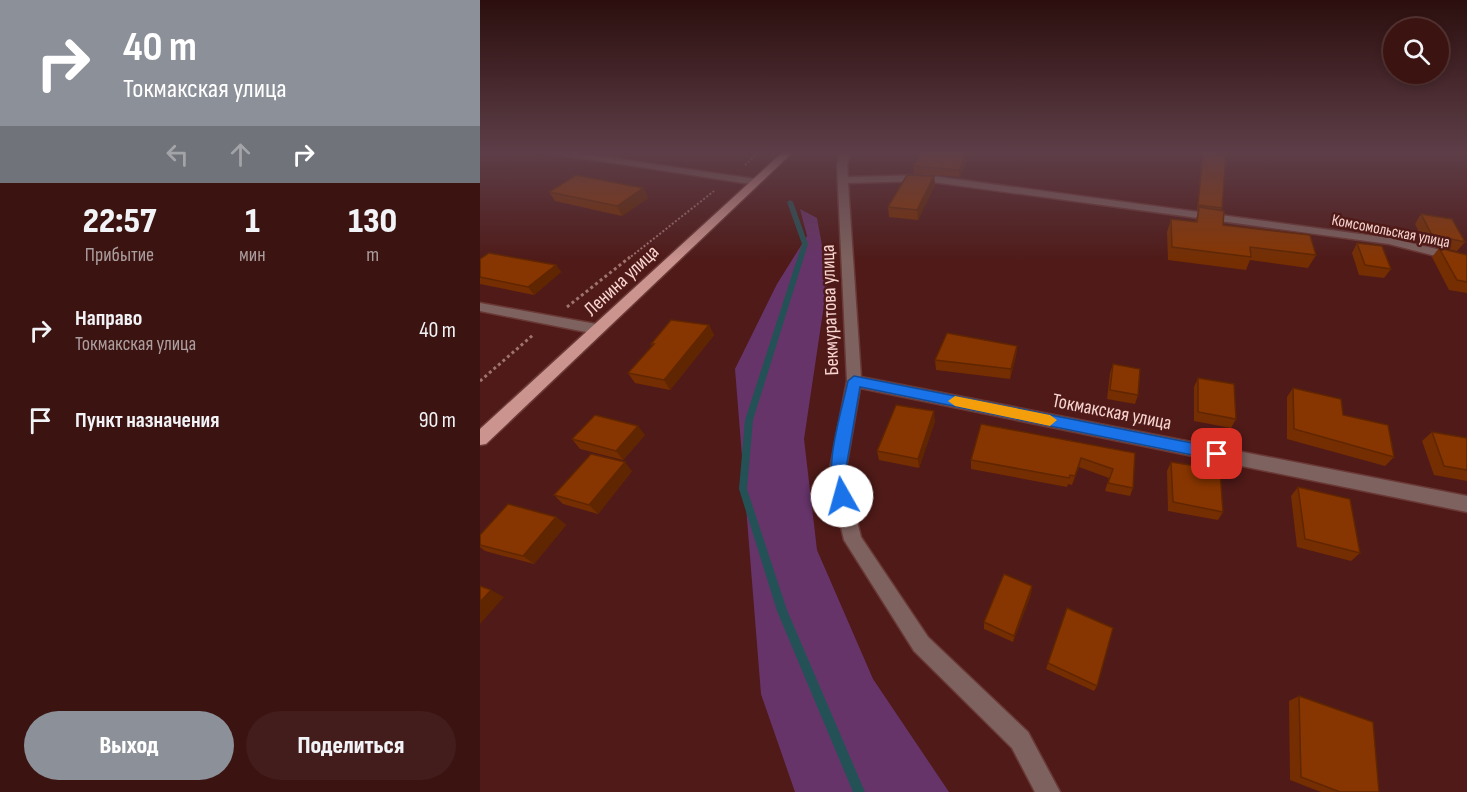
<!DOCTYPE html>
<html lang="ru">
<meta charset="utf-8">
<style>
:root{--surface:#3b1412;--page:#421d1b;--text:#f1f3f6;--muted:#ac9e9f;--line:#543332;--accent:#8c9099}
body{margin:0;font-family:"Sofia Sans Condensed",sans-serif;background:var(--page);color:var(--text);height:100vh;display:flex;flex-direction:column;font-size:22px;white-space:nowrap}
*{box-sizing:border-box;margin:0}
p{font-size:20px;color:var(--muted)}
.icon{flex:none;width:33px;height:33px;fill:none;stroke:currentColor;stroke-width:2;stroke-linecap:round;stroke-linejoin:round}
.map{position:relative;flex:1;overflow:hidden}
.panel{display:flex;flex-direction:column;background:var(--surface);width:480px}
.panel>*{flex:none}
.guide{background:#8c9099;color:#fff;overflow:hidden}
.fabs{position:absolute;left:903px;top:18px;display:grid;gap:12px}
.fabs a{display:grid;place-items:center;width:66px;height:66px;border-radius:50%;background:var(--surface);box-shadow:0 3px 9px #0003,0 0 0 2px var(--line);font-size:30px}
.pin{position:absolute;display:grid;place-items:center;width:51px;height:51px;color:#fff;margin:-26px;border-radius:12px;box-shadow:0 3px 9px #0006}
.me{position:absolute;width:66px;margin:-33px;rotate:353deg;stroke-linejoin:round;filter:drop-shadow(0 0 4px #0008)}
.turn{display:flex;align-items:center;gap:21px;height:126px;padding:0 24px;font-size:27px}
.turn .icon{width:78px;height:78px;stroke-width:2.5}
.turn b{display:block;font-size:42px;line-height:51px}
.lanes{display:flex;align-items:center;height:57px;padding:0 24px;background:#0003;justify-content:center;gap:30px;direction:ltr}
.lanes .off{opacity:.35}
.eta{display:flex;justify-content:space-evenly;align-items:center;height:102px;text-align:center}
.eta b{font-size:36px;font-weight:800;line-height:42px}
.button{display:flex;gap:12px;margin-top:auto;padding:12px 24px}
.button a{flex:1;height:69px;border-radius:36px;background:var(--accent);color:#fff;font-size:24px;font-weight:800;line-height:69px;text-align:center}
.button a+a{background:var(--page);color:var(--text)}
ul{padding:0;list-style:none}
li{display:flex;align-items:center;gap:18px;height:90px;padding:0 24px}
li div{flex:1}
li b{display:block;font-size:22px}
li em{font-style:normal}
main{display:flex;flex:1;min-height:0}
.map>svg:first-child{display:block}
.green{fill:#67346a}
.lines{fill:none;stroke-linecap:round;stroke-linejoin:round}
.stream{fill:#245156;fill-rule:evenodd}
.minor-casing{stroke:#6a3835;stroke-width:3}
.major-casing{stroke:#6a3835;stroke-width:3}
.path-far1{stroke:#9f7370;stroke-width:2;stroke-dasharray:2 2;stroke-linecap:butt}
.path{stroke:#9f7370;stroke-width:3;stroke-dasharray:3 3;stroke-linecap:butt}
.minor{fill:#7d625f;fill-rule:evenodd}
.major{fill:#cc948f;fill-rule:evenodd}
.wall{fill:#752e01}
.shaded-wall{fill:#5f2601}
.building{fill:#883601;stroke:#5f2601;stroke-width:1.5}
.route{fill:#1a73e8;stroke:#114b97;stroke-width:1.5}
.slow{fill:#f59e0b}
.labels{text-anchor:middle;stroke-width:5;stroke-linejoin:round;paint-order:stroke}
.far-street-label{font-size:16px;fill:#f7d4d0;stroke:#4f1a18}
.street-label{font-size:20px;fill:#f7d4d0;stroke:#4f1a18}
</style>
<main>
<section class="panel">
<div class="guide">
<div class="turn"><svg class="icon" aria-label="right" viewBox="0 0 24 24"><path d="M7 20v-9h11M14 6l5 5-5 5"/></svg><div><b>40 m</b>Токмакская улица</div></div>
<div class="lanes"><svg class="icon off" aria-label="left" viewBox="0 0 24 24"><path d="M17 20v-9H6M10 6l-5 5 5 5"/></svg><svg class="icon off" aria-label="ahead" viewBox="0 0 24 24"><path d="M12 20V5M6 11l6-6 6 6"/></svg><svg class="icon" aria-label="right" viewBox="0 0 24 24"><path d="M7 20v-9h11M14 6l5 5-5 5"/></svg></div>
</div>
<div class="eta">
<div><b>22:57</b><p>Прибытие</p></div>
<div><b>1</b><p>мин</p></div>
<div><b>130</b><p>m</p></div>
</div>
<ul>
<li><svg class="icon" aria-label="right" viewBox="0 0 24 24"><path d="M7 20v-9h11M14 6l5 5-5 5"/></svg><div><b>Направо</b><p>Токмакская улица</p></div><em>40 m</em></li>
<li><svg class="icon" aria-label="arrive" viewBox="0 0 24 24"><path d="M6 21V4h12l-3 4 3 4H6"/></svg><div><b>Пункт назначения</b></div><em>90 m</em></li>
</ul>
<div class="button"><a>Выход</a><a>Поделиться</a></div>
</section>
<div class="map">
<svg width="987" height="792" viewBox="0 0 987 792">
<rect width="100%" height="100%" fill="#4f1a18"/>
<path class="green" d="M 320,209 L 337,218 L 348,278 L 324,439 L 337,550 L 393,679 L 469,792 L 315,792 L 281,694 L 255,369 L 297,284 L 327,236 Z"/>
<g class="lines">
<path class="stream" d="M 310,200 L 313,202 L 328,244 L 273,420 L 267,489 L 307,610 L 385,792 L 373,792 L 297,611 L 259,489 L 265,420 L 322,244 L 307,202 Z"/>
<defs>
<g id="minor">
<path d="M 57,151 L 82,151 L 276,179 L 281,182 L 276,185 Z"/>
<path d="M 362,151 L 371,151 L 367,165 L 368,177 L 445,175 L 909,238 L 987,256 L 987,264 L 909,244 L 445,181 L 368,183 L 381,377 L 987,496 L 987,512 L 380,388 L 365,474 L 381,537 L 448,637 L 548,732 L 580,792 L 555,792 L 532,748 L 434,651 L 364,540 L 349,474 L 367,381 L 357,165 Z"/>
<path d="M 0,303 L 116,324 L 123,329 L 116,334 L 0,311 Z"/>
</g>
<path id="major" d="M 304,151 L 314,151 L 6,444 L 0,445 L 0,429 Z"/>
</defs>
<use href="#minor" class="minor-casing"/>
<use href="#major" class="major-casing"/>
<g class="path-far1">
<path d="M 265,165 L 280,151"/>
<path d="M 148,259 L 234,191"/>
</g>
<g class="path">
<path d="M 87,307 L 150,257"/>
<path d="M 0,381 L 53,335"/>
</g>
<use href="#minor" class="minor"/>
<use href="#major" class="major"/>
</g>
<g class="wall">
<path d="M 491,151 L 480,177 L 434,173 L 433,166 Z"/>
<path d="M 723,151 L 742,208 L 741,210 L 743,225 L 836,255 L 828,268 L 770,260 L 766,270 L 688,260 L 687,232 L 691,219 L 715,222 L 719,210 L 717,210 L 722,155 Z"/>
<path d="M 454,176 L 455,185 L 438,220 L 409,217 L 408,207 Z"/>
<path d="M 163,188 L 168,198 L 142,216 L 75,201 L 69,192 Z"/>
<path d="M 941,214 L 985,242 L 977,251 L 945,244 L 935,224 Z"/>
<path d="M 877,243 L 911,269 L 904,278 L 879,275 L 872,253 Z"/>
<path d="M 959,248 L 987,255 L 987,293 L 969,290 L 952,257 Z"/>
<path d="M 0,259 L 76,265 L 81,272 L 54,295 L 0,284 Z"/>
<path d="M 229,325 L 234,335 L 190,390 L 155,383 L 148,373 L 173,346 L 171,344 Z"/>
<path d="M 537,346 L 536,356 L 530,379 L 456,370 L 455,360 Z"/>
<path d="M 633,364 L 658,395 L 655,404 L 627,399 L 630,373 Z"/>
<path d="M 718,378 L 756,419 L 751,428 L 714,421 L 714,387 Z"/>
<path d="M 813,388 L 863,415 L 914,457 L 905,466 L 807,439 L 807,397 Z"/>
<path d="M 455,421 L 439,468 L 399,460 L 397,451 Z"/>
<path d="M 952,432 L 987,438 L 987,481 L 954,475 L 942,441 Z"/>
<path d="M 165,435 L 143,460 L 100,449 L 92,439 Z"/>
<path d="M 655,453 L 653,488 L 650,496 L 625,491 L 629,478 L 599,467 L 592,485 L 588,484 L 587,487 L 491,469 L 491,460 Z"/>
<path d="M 691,462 L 743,512 L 738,520 L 688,511 L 687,471 Z"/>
<path d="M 152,471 L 118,514 L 83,504 L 74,495 Z"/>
<path d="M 818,487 L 880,553 L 871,561 L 817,547 L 811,496 Z"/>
<path d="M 76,517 L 86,525 L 54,564 L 5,551 L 0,547 L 0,535 Z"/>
<path d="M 552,586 L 551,594 L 533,642 L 504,629 L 504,622 Z"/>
<path d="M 587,608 L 617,686 L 614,691 L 566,669 Z"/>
<path d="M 819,696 L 899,792 L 841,792 L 810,780 L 809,701 Z"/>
</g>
<g class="shaded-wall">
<path d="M 488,151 L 491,151 L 480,177 L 479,170 Z"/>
<path d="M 454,176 L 455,185 L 438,220 L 437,210 Z"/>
<path d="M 163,188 L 168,198 L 142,216 L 137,206 Z"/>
<path d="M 76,265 L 81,272 L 54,295 L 48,287 Z"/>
<path d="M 229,325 L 234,335 L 190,390 L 184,380 Z"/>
<path d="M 537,346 L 536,356 L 530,379 L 531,369 Z"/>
<path d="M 454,411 L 455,421 L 439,468 L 438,459 Z"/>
<path d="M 158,426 L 165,435 L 143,460 L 136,451 Z"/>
<path d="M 601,458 L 599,467 L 592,485 Z"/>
<path d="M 145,462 L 152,471 L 118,514 L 109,505 Z"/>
<path d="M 76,517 L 86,525 L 54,564 L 43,556 Z"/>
<path d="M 552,586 L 551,594 L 533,642 L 534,636 Z"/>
<path d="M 11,590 L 24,597 L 0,624 L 0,602 Z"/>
</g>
<g class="building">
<path d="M 442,151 L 488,151 L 479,170 L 433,166 Z"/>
<path d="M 723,151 L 746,154 L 742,208 L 718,205 Z"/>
<path d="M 96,175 L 163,188 L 137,206 L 69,192 Z"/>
<path d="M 427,175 L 454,176 L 437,210 L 408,207 Z"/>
<path d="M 719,207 L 744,211 L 743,225 L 830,235 L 836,255 L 770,247 L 771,257 L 692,247 L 691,219 L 717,222 Z"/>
<path d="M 941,214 L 972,219 L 985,242 L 952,235 Z"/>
<path d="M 877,243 L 902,246 L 911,269 L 885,265 Z"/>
<path d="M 959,248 L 987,255 L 987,282 L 977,280 Z"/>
<path d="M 9,253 L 76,265 L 48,287 L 0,277 L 0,259 Z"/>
<path d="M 191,320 L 229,325 L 184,380 L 148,373 L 174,344 L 171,344 Z"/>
<path d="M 467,333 L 537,346 L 531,369 L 455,360 Z"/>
<path d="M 633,364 L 660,369 L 658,395 L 630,390 Z"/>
<path d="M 718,378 L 754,384 L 756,419 L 718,412 Z"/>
<path d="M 813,388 L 861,399 L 863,415 L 908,425 L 914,457 L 814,429 Z"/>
<path d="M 416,405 L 454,411 L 438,459 L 397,451 Z"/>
<path d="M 115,415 L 158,426 L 136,451 L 92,439 Z"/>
<path d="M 501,424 L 655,453 L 653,488 L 628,483 L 633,469 L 601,458 L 595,476 L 590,475 L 589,478 L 491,460 Z"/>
<path d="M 952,432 L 987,438 L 987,470 L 964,466 Z"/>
<path d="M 111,454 L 145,462 L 109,505 L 74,495 Z"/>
<path d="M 691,462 L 740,470 L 743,512 L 693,502 Z"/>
<path d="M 818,487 L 870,499 L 880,553 L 825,539 Z"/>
<path d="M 28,504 L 76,517 L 43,556 L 0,545 L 0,535 Z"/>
<path d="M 524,574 L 552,586 L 534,636 L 504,622 Z"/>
<path d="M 0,586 L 11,590 L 0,602 Z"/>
<path d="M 587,608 L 633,628 L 617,686 L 568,663 Z"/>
<path d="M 819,696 L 893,722 L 899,792 L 860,792 L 821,777 Z"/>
</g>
<linearGradient id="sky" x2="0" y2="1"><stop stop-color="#2b0e0d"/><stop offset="0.58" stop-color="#5d3e48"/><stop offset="1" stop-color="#5d3e48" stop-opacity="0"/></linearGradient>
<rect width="987" height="262" fill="url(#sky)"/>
<path class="route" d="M 374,376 L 737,448 L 745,454 L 737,460 L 380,387 L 365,474 L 370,496 L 368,501 L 357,501 C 342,469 361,415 368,381 Z"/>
<path class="slow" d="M 475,396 L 570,415 L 577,420 L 570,426 L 475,406 L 468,401 Z"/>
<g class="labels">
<g class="far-street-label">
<text transform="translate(911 230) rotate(11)" y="6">Комсомольская улица</text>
</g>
<g class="street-label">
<text transform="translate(141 280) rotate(-43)" y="7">Ленина улица</text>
<text transform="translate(349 310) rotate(-92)" y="7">Бекмуратова улица</text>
<text transform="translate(632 411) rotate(11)" y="7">Токмакская улица</text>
</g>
</g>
</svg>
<div class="fabs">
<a><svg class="icon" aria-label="search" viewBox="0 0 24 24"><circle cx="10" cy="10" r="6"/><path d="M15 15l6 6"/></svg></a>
</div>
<div class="pin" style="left:737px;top:454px;background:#d93025"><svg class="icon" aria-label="arrive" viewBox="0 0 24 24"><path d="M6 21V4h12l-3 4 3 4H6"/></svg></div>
<svg class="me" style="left:362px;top:496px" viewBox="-20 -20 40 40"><circle r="19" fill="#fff"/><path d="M0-13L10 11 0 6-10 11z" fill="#1a73e8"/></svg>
</div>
</main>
